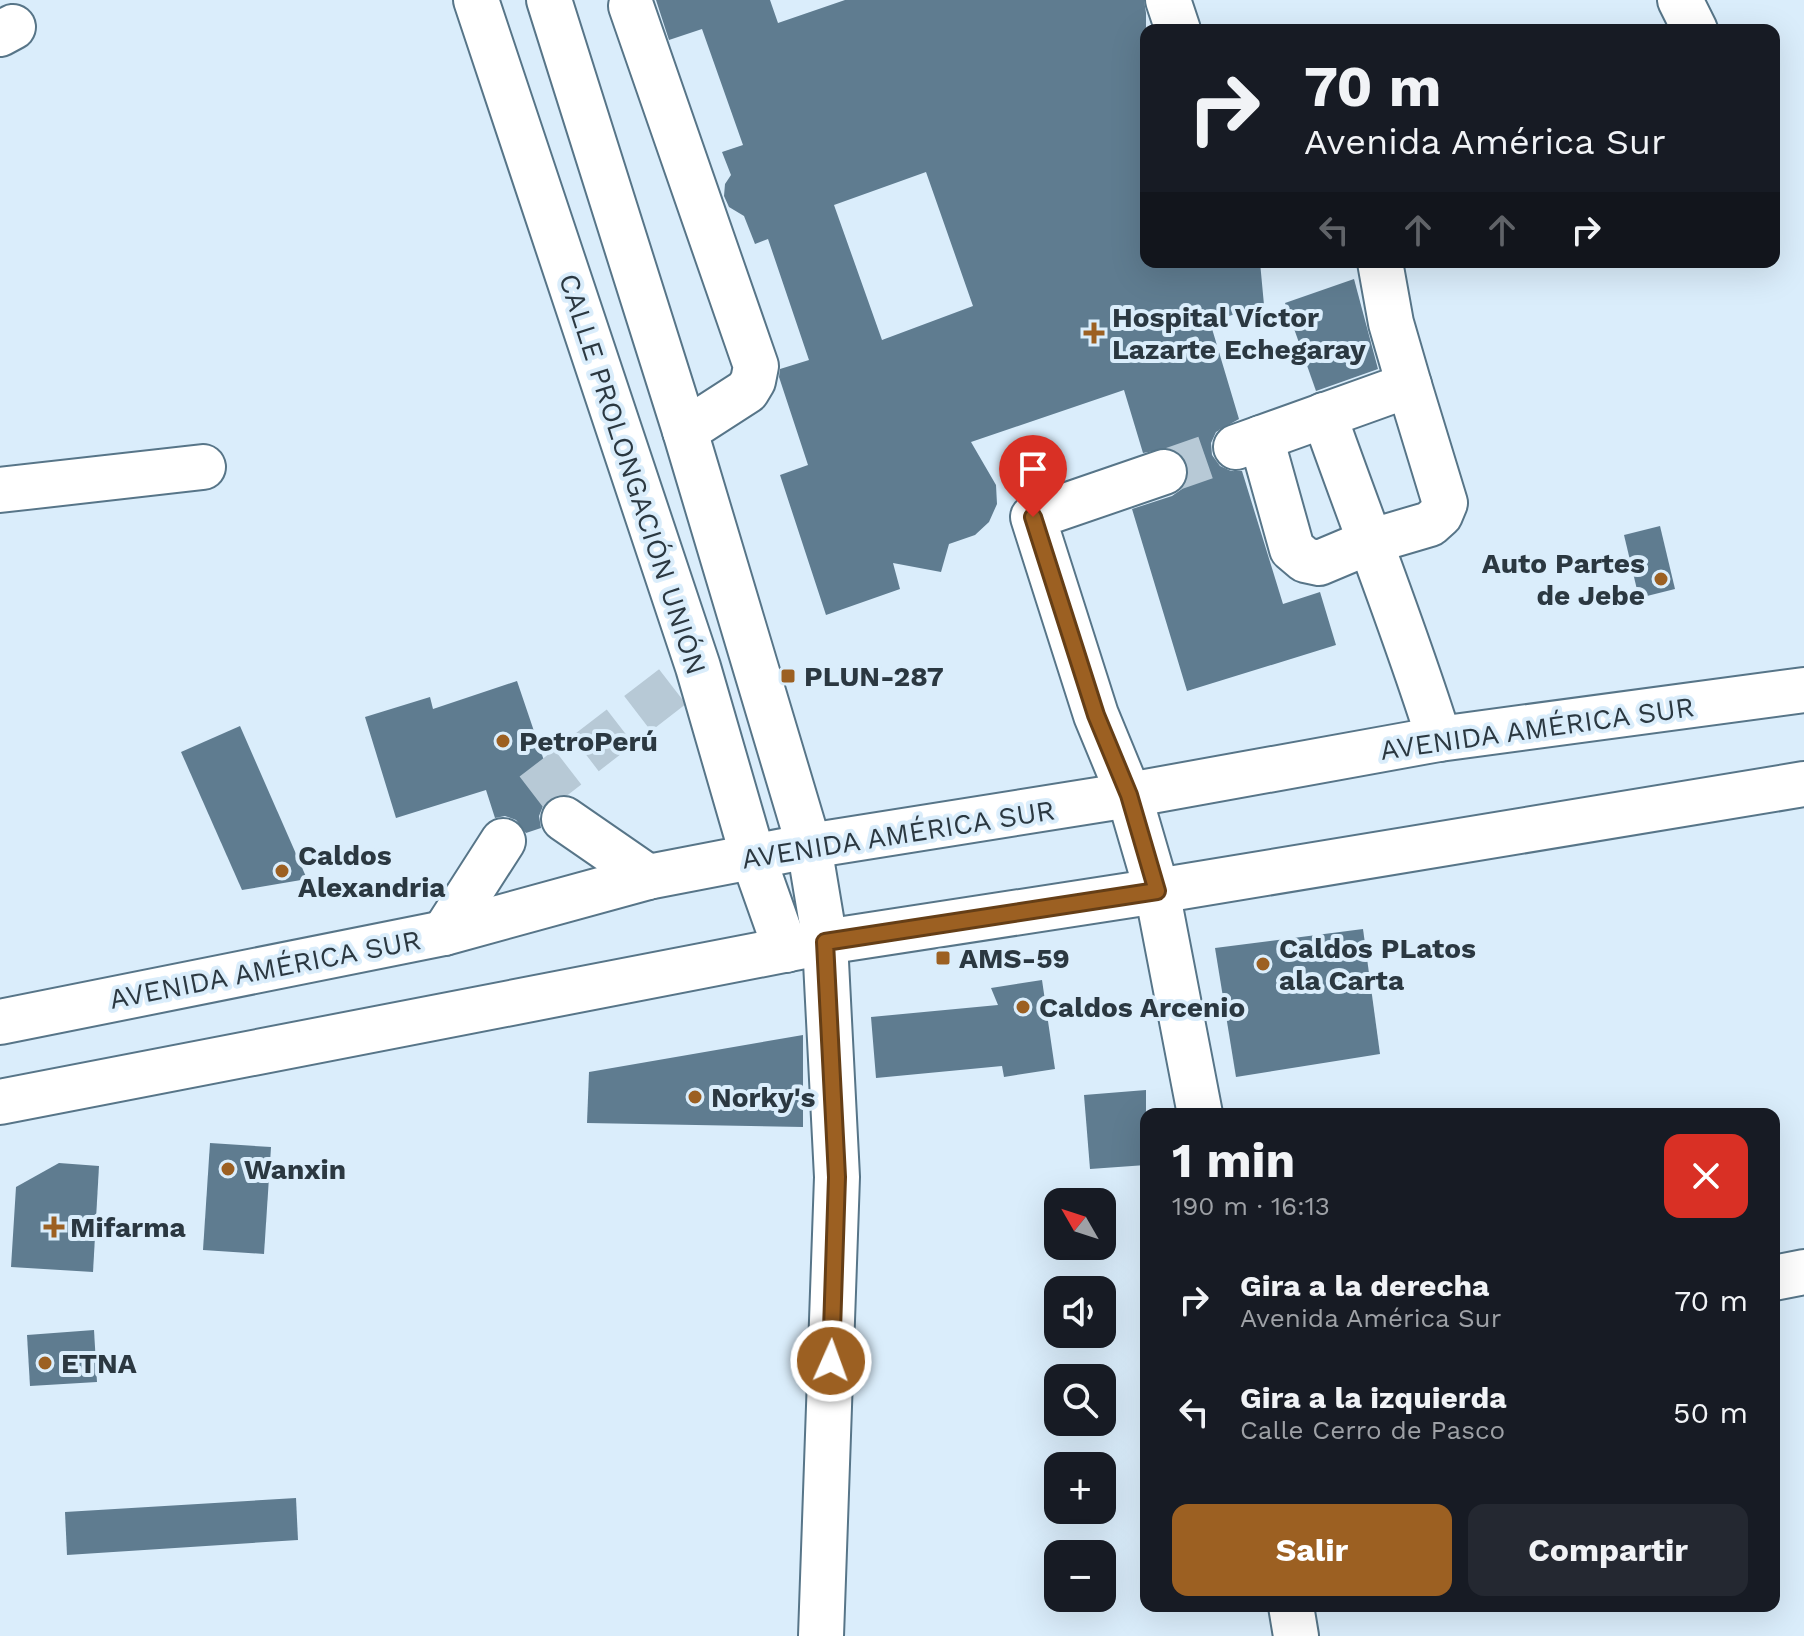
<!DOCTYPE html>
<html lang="es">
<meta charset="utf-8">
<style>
:root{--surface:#171b24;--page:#242831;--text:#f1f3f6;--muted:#9ea1a6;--accent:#9c6022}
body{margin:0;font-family:"Work Sans",sans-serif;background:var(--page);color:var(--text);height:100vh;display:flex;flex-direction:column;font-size:30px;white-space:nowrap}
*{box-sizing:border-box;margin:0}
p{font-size:26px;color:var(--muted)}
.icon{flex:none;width:44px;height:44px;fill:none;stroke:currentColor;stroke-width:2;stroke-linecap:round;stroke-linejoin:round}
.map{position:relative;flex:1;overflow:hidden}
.sheet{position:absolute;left:1140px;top:1108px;width:640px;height:504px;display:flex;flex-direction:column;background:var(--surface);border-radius:16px;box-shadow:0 8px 32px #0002}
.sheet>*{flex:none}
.top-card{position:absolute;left:1140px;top:24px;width:640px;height:244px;border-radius:16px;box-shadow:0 8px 32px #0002;background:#171b24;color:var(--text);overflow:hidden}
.needle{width:52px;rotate:309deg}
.tools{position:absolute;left:1044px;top:1188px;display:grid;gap:16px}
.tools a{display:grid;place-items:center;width:72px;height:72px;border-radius:16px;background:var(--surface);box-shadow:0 8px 32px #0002;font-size:40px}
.pin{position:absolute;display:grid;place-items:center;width:68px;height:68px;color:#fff;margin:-82px -34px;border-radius:50% 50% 50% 0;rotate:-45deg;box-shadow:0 0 8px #0007}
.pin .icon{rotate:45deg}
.me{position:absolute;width:88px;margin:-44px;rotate:2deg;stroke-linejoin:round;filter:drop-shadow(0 0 6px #0008)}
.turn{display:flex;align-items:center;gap:28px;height:168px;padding:0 32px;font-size:36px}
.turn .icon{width:104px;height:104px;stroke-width:2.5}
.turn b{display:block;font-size:56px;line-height:68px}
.lanes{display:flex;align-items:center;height:76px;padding:0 32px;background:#0003;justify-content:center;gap:40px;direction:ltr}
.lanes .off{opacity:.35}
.round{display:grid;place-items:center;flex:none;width:84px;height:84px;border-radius:16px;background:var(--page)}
.head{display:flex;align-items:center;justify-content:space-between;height:136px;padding:0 32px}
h1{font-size:48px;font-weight:700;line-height:60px}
.primary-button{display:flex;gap:16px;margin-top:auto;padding:16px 32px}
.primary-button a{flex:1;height:92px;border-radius:16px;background:var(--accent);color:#fff;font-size:32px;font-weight:700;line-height:92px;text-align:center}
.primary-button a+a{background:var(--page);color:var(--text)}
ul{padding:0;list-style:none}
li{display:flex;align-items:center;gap:24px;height:112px;padding:0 32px}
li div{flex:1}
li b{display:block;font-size:30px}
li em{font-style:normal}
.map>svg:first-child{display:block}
.building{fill:#5f7c90;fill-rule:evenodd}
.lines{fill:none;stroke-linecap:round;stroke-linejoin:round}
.minor-tunnel{stroke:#b7c9d6;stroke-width:44;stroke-dasharray:44 22;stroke-linecap:butt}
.minor-casing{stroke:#577588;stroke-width:48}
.major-casing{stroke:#577588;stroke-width:48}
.minor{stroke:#fff;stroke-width:44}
.major{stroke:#fff;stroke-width:44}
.route-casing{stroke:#653e16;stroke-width:20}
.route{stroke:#9c6022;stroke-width:14}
.poi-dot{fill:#9c6022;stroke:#daedfb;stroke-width:3}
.labels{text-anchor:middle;stroke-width:8;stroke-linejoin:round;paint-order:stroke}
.poi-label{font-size:28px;font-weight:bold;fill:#2b3841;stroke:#daedfb;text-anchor:start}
.street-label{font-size:28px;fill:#2b3841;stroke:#daedfb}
</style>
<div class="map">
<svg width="1804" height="1636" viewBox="0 0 1804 1636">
<rect width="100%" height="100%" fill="#daedfb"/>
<g class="building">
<path d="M 656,0 L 770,0 L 778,23 L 845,0 L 1144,0 L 1146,13 L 1146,262 L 1260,262 L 1264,305 L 1210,322 L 1239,419 L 1216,432 L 1211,443 L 1212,455 L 1220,466 L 1231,471 L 1242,471 L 1283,604 L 1320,592 L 1336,645 L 1187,691 L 1132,509 L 1172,496 L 1182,489 L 1188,478 L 1188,465 L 1181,454 L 1170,448 L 1143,453 L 1124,390 L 971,442 L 996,485 L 997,504 L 989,522 L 975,535 L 949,544 L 941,572 L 893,563 L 900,589 L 826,615 L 780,475 L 808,465 L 779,377 L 780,369 L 809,360 L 768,239 L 755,244 L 744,216 L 729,207 L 724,196 L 725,184 L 731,175 L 722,152 L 743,145 L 702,29 L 669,40 ZM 926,172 L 973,306 L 882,340 L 834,205 Z"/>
<path d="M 1354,279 L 1378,369 L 1316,391 L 1285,303 Z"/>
<path d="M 1660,526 L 1675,589 L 1639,598 L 1624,535 Z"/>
<path d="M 517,681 L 556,796 L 543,806 L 539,816 L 541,828 L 526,833 L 516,820 L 505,816 L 495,818 L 486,790 L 396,818 L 365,717 L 430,697 L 433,709 Z"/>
<path d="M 240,726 L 307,879 L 242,890 L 181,752 Z"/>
<path d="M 1363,929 L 1380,1054 L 1236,1077 L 1215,948 Z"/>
<path d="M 1042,980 L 1055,1069 L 1004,1077 L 1002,1066 L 876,1078 L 871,1017 L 998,1005 L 991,988 Z"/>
<path d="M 803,1035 L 803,1127 L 587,1123 L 589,1072 Z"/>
<path d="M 1146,1090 L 1146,1165 L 1090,1169 L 1084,1095 Z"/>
<path d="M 210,1143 L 271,1147 L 264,1254 L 203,1250 Z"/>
<path d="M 59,1163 L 99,1166 L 93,1272 L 11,1267 L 16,1187 Z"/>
<path d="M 94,1330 L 97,1382 L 30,1386 L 27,1335 Z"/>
<path d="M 296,1498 L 298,1540 L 67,1555 L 65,1512 Z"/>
</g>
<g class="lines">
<g class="minor-tunnel">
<path d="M 1164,472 L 1236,447"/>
<path d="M 533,794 L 698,667"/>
</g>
<defs>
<g id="minor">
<path d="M 1168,0 L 1178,30"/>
<path d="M 1680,0 L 1695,30"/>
<path d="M 631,6 L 756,366 L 753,381 L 747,391 L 685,431"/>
<path d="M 0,34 L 13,27"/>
<path d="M 1324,415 C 1362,523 1405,630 1439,739"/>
<path d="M 1261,438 L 1292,549 L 1305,560 L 1319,563 L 1369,542 L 1430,524 L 1440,515 L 1445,503 L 1409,385"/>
<path d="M 1236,447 L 1409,385 L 1391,323 L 1380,262"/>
<path d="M 1164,472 L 1033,517 L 1096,715 L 1129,795 L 1157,891 L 1200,1114"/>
<path d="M 0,490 L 203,467"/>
<path d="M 564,819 L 648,877"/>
<path d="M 444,933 L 503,841"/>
<path d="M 1774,1278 L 1804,1272"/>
<path d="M 1291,1606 L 1296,1636"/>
<path d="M 821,1636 L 837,1177 L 825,942"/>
</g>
<g id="major">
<path d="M 476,0 L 698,667 L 753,857 L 786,950"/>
<path d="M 549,0 L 685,431 L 809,846 L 825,942"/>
<path d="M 0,1022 L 444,933 L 648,877 L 809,846 L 1129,795 L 1439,739 L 1804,690"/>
<path d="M 0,1102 L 825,942 L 1157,891 L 1804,784"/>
</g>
</defs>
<use href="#minor" class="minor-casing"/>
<use href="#major" class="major-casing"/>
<use href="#minor" class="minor"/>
<use href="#major" class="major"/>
</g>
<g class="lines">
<defs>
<path id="route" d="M 831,1361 L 837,1177 L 825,942 L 1157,891 L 1129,795 L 1096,715 L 1033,517"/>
</defs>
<use href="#route" class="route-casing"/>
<use href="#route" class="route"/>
</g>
<g class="poi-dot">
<path d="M1090 321h8v8h8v8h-8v8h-8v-8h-8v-8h8z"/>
<circle cx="1661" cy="579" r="8"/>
<rect x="780" y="668" width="16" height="16" rx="4"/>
<circle cx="503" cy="741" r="8"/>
<circle cx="282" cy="871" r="8"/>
<rect x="935" y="950" width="16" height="16" rx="4"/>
<circle cx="1263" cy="964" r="8"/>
<circle cx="1023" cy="1007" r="8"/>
<circle cx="695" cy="1097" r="8"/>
<circle cx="228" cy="1169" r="8"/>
<path d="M50 1215h8v8h8v8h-8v8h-8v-8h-8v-8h8z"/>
<circle cx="45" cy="1363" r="8"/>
</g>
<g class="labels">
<g class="poi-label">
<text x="1112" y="327">Hospital Víctor<tspan x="1112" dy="32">Lazarte Echegaray</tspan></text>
<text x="1645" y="573" text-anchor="end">Auto Partes<tspan x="1645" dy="32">de Jebe</tspan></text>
<text x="804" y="686">PLUN-287</text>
<text x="519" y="751">PetroPerú</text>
<text x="298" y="865">Caldos<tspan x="298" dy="32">Alexandria</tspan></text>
<text x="1279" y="958">Caldos PLatos<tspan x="1279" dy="32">ala Carta</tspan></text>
<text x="959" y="968">AMS-59</text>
<text x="1039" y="1017">Caldos Arcenio</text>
<text x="711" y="1107">Norky's</text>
<text x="244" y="1179">Wanxin</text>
<text x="70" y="1237">Mifarma</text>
<text x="61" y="1373">ETNA</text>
</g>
<g class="street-label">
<text transform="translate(633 474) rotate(72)" y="10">CALLE PROLONGACIÓN UNIÓN</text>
<text transform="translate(1537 728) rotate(-8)" y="10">AVENIDA AMÉRICA SUR</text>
<text transform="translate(898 834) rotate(-9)" y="10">AVENIDA AMÉRICA SUR</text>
<text transform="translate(265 969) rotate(-11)" y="10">AVENIDA AMÉRICA SUR</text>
</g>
</g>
</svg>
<div class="tools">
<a><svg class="needle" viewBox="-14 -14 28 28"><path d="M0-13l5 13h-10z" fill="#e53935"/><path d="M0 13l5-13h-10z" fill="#9ea1a6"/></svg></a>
<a><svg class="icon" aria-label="sound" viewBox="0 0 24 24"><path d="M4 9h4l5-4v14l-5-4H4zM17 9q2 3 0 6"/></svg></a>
<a><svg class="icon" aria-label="search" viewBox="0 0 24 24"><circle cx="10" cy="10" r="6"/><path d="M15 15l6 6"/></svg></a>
<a>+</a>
<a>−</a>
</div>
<div class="pin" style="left:1033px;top:517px;background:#d93025"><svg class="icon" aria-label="arrive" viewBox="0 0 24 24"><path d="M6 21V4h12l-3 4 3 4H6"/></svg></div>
<svg class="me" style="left:831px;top:1361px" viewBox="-20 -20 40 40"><circle r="17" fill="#9c6022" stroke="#fff" stroke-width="3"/><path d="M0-11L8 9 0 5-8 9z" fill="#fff"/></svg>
<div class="top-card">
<div class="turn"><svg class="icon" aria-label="right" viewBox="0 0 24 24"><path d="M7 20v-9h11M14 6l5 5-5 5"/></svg><div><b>70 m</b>Avenida América Sur</div></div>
<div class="lanes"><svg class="icon off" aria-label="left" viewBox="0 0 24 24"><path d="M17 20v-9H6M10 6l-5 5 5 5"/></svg><svg class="icon off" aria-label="ahead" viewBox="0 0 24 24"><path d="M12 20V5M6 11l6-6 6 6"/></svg><svg class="icon off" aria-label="ahead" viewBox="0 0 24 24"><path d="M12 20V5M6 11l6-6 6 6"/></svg><svg class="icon" aria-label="right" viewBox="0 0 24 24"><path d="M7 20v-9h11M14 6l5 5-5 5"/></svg></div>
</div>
<section class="sheet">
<div class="head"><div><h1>1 min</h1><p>190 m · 16:13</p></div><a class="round" style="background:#d93025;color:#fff"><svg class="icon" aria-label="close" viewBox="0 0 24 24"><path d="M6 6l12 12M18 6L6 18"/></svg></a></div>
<ul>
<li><svg class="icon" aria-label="right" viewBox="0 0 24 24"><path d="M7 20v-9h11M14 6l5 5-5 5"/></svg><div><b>Gira a la derecha</b><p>Avenida América Sur</p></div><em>70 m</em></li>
<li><svg class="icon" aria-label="left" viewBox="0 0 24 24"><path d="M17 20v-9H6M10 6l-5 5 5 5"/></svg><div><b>Gira a la izquierda</b><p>Calle Cerro de Pasco</p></div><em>50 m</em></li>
</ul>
<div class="primary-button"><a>Salir</a><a>Compartir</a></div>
</section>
</div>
